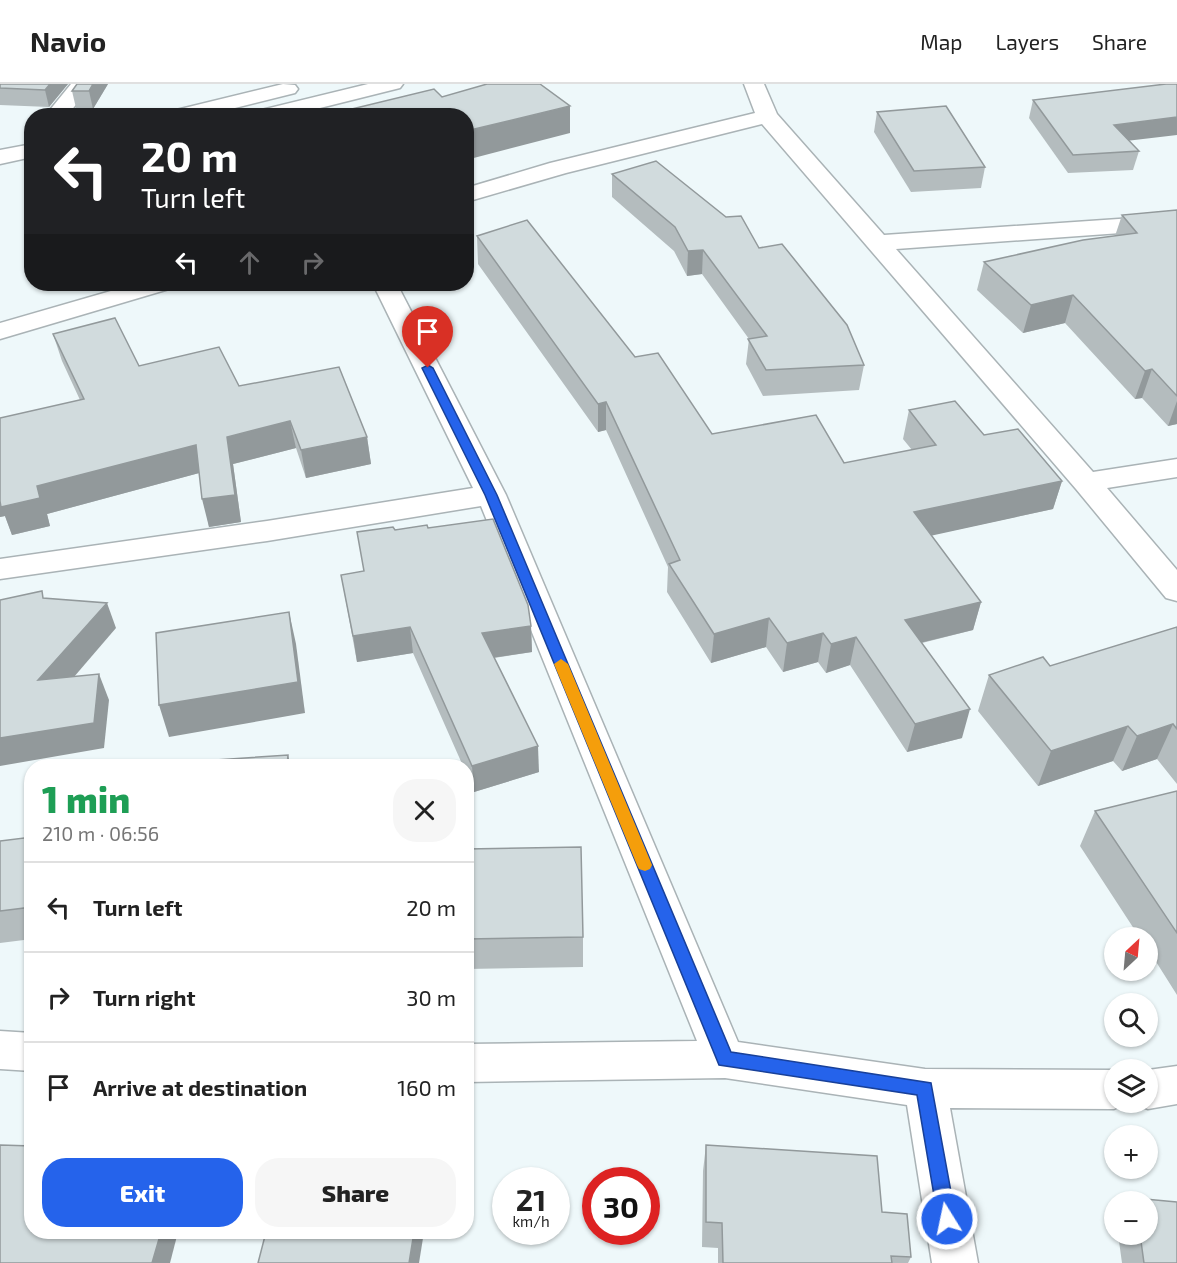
<!DOCTYPE html>
<meta charset="utf-8">
<style>
:root{--surface:#fff;--page:#f6f6f6;--text:#222;--muted:#767676;--line:#e0e0e0;--accent:#2563eb}
body{margin:0;font-family:"Exo 2",sans-serif;background:var(--page);color:var(--text);height:100vh;display:flex;flex-direction:column;font-size:22px;white-space:nowrap}
*{box-sizing:border-box;margin:0}
p{font-size:20px;color:var(--muted)}
.icon{flex:none;width:33px;height:33px;fill:none;stroke:currentColor;stroke-width:2;stroke-linecap:round;stroke-linejoin:round}
.map{position:relative;flex:1;overflow:hidden}
.drawer{position:absolute;left:24px;top:675px;width:450px;height:480px;display:flex;flex-direction:column;background:var(--surface);border-radius:24px;box-shadow:0 2px 4px #0004}
.drawer>*{flex:none}
.hud{position:absolute;left:24px;top:24px;width:450px;height:183px;border-radius:24px;box-shadow:0 2px 4px #0004;background:#202124;color:#fff;overflow:hidden}
.needle{width:39px;rotate:26deg}
.fabs{position:absolute;left:1104px;top:843px;display:grid;gap:12px}
.fabs a{display:grid;place-items:center;width:54px;height:54px;border-radius:50%;background:var(--surface);box-shadow:0 2px 4px #0004;font-size:30px}
.speed{position:absolute;left:492px;top:1083px;display:flex;gap:12px;font-size:30px;font-weight:700;text-align:center}
.speed>*{display:grid;place-content:center;width:78px;height:78px;border-radius:50%;background:var(--surface);box-shadow:0 2px 4px #0004;line-height:1}
.speed small{font-size:15px;font-weight:400}
.speed .limit{border:9px solid #d22;background:#fff;color:#111}
.pin{position:absolute;display:grid;place-items:center;width:51px;height:51px;color:#fff;margin:-62px -26px;border-radius:50% 50% 50% 0;rotate:-45deg;box-shadow:0 0 6px #0007}
.pin .icon{rotate:45deg}
.me{position:absolute;width:66px;margin:-33px;rotate:350deg;stroke-linejoin:round;filter:drop-shadow(0 0 4px #0008)}
.turn{display:flex;align-items:center;gap:21px;height:126px;padding:0 18px;font-size:27px}
.turn .icon{width:78px;height:78px;stroke-width:2.5}
.turn b{display:block;font-size:42px;line-height:51px}
.lanes{display:flex;align-items:center;height:57px;padding:0 18px;background:#0003;justify-content:center;gap:30px;direction:ltr}
.lanes .off{opacity:.35}
.round{display:grid;place-items:center;flex:none;width:63px;height:63px;border-radius:24px;background:var(--page)}
.head{display:flex;align-items:center;justify-content:space-between;height:102px;padding:0 18px}
h1{font-size:36px;font-weight:800;line-height:45px;color:#1e9e55}
.button{display:flex;gap:12px;margin-top:auto;padding:12px 18px}
.button a{flex:1;height:69px;border-radius:24px;background:var(--accent);color:#fff;font-size:24px;font-weight:800;line-height:69px;text-align:center}
.button a+a{background:var(--page);color:var(--text)}
ul{padding:0;list-style:none}
li{display:flex;align-items:center;gap:18px;height:90px;padding:0 18px;border-top:2px solid var(--line)}
li div{flex:1}
li b{display:block;font-size:22px}
li em{font-style:normal}
header{display:flex;align-items:center;gap:36px;box-sizing:border-box;height:84px;padding:0 30px;background:var(--surface);border-bottom:2px solid var(--line)}
header strong{font-size:28px}
nav{display:flex;gap:33px;margin-inline-start:auto;font-size:21px}
.map>svg:first-child{display:block}
.lines{fill:none;stroke-linecap:round;stroke-linejoin:round}
.minor-casing{stroke:#aab3b6;stroke-width:3}
.primary-casing{stroke:#aab3b6;stroke-width:3}
.minor{fill:#fff;fill-rule:evenodd}
.primary{fill:#fff;fill-rule:evenodd}
.wall{fill:#b4bcbe}
.shaded-wall{fill:#92999b}
.building{fill:#d1dbdd;stroke:#92999b;stroke-width:1.5}
.route{fill:#2563eb;stroke:#184099;stroke-width:1.5}
.slow{fill:#f59e0b}
</style>
<header>
<strong>Navio</strong>
<nav><a>Map</a><a>Layers</a><a>Share</a></nav>
</header>
<div class="map">
<svg width="1177" height="1179" viewBox="0 0 1177 1179">
<rect width="100%" height="100%" fill="#eef8fa"/>
<g class="lines">
<defs>
<g id="minor">
<path d="M 71,0 L 92,0 L 67,32 L 45,32 Z"/>
<path d="M 744,0 L 764,0 L 777,30 L 884,151 L 1177,131 L 1177,145 L 896,165 L 1093,388 L 1177,375 L 1177,393 L 1107,404 L 1177,486 L 1177,517 L 1166,514 L 1076,405 L 762,40 L 566,89 L 466,118 L 466,104 L 550,79 L 755,29 Z"/>
<path d="M 135,200 L 172,200 L 169,205 L 0,255 L 0,239 Z"/>
<path d="M 373,200 L 397,200 L 506,411 L 738,958 L 925,985 L 1114,986 L 1114,1018 L 1129,1018 L 1114,1025 L 950,1024 L 978,1179 L 932,1179 L 907,1021 L 725,994 L 466,998 L 466,960 L 697,957 L 481,422 L 267,457 L 0,495 L 0,475 L 267,437 L 473,404 Z"/>
<path d="M 0,947 L 32,949 L 32,987 L 0,985 Z"/>
<path d="M 1177,982 L 1177,1020 L 1148,1025 L 1133,1019 L 1148,1018 L 1148,986 Z"/>
</g>
<g id="primary">
<path d="M 283,0 L 295,1 L 298,5 L 295,9 L 203,32 L 165,32 L 168,28 Z"/>
<path d="M 368,0 L 403,0 L 400,4 L 288,32 L 250,32 L 253,28 Z"/>
<path d="M 32,60 L 32,73 L 0,80 L 0,66 Z"/>
</g>
</defs>
<use href="#minor" class="minor-casing"/>
<use href="#primary" class="primary-casing"/>
<use href="#minor" class="minor"/>
<use href="#primary" class="primary"/>
</g>
<g class="wall">
<path d="M 0,0 L 68,0 L 49,23 L 0,21 Z"/>
<path d="M 77,0 L 108,0 L 93,25 L 76,24 L 72,7 Z"/>
<path d="M 1033,16 L 1129,57 L 1139,67 L 1133,86 L 1068,89 L 1029,34 Z"/>
<path d="M 877,28 L 985,83 L 981,104 L 911,108 L 874,48 Z"/>
<path d="M 612,90 L 759,164 L 864,281 L 859,306 L 763,312 L 746,280 L 749,255 L 702,190 L 687,192 L 674,167 L 612,113 Z"/>
<path d="M 1177,126 L 1177,340 L 1168,342 L 1142,314 L 1135,315 L 1065,239 L 1023,249 L 977,206 L 984,178 L 1115,152 L 1122,131 Z"/>
<path d="M 477,152 L 635,273 L 712,350 L 844,379 L 912,366 L 903,355 L 909,326 L 984,351 L 1062,397 L 1053,425 L 931,451 L 981,518 L 973,546 L 922,559 L 962,654 L 907,668 L 850,581 L 826,589 L 818,578 L 783,588 L 766,563 L 711,579 L 667,508 L 668,483 L 606,346 L 598,348 L 478,180 Z"/>
<path d="M 53,250 L 139,282 L 239,302 L 367,353 L 371,380 L 306,394 L 296,364 L 233,380 L 241,438 L 209,443 L 199,389 L 47,430 L 50,442 L 12,451 L 5,432 L 0,433 L 0,334 L 80,316 L 62,277 Z"/>
<path d="M 428,444 L 531,542 L 532,568 L 494,574 L 539,688 L 474,708 L 466,691 L 466,682 L 463,682 L 413,569 L 357,578 L 341,491 L 364,487 L 357,448 Z"/>
<path d="M 1177,543 L 1177,700 L 1157,675 L 1122,687 L 1113,677 L 1038,702 L 978,627 L 989,591 L 1050,582 Z"/>
<path d="M 1177,707 L 1177,911 L 1148,865 L 1148,854 L 1140,854 L 1080,762 L 1095,727 Z"/>
<path d="M 32,753 L 32,855 L 0,859 L 0,757 Z"/>
<path d="M 466,765 L 583,853 L 583,883 L 466,885 Z"/>
<path d="M 706,1061 L 882,1128 L 911,1173 L 908,1179 L 718,1179 L 718,1164 L 702,1163 L 703,1087 Z"/>
<path d="M 1134,1114 L 1177,1118 L 1177,1179 L 1122,1179 L 1118,1150 L 1148,1150 L 1148,1118 L 1131,1118 Z"/>
</g>
<g class="shaded-wall">
<path d="M 50,0 L 68,0 L 49,23 L 45,6 Z"/>
<path d="M 93,0 L 108,0 L 93,25 L 89,7 Z"/>
<path d="M 570,22 L 570,49 L 466,76 L 466,47 Z"/>
<path d="M 1177,33 L 1177,51 L 1109,59 L 1114,41 Z"/>
<path d="M 703,166 L 702,190 L 687,192 L 688,167 Z"/>
<path d="M 1073,211 L 1065,239 L 1023,249 L 1031,221 Z"/>
<path d="M 1152,285 L 1142,314 L 1135,315 L 1145,287 Z"/>
<path d="M 1177,317 L 1177,340 L 1168,342 Z"/>
<path d="M 606,318 L 606,346 L 598,348 L 598,320 Z"/>
<path d="M 290,337 L 296,364 L 233,380 L 241,438 L 209,443 L 202,415 L 227,353 Z"/>
<path d="M 367,353 L 371,380 L 306,394 L 301,366 Z"/>
<path d="M 196,361 L 203,388 L 47,430 L 50,442 L 12,451 L 5,432 L 0,433 L 0,411 Z"/>
<path d="M 1062,397 L 1053,425 L 907,457 L 914,428 Z"/>
<path d="M 981,518 L 973,546 L 899,564 L 905,536 Z"/>
<path d="M 107,519 L 116,544 L 49,622 L 38,596 Z"/>
<path d="M 289,528 L 296,560 L 305,629 L 169,653 L 159,621 Z"/>
<path d="M 769,534 L 766,563 L 711,579 L 714,550 Z"/>
<path d="M 531,542 L 532,568 L 484,575 L 482,549 Z"/>
<path d="M 410,543 L 413,569 L 357,578 L 353,552 Z"/>
<path d="M 823,549 L 818,578 L 783,588 L 787,559 Z"/>
<path d="M 856,553 L 850,581 L 826,589 L 831,560 Z"/>
<path d="M 99,590 L 109,616 L 104,664 L 0,682 L 0,654 Z"/>
<path d="M 970,625 L 962,654 L 907,668 L 915,640 Z"/>
<path d="M 1173,640 L 1157,675 L 1122,687 L 1137,652 Z"/>
<path d="M 1128,642 L 1113,677 L 1038,702 L 1051,667 Z"/>
<path d="M 538,662 L 539,688 L 474,708 L 472,682 Z"/>
<path d="M 288,671 L 291,682 L 287,682 Z"/>
<path d="M 161,1148 L 178,1148 L 170,1179 L 152,1179 Z"/>
<path d="M 414,1148 L 424,1148 L 419,1179 L 409,1179 Z"/>
</g>
<g class="building">
<path d="M 0,0 L 50,0 L 45,6 L 0,4 Z"/>
<path d="M 77,0 L 93,0 L 89,7 L 72,7 Z"/>
<path d="M 487,0 L 540,0 L 570,22 L 466,47 L 466,32 L 323,32 L 434,5 L 442,13 Z"/>
<path d="M 1166,0 L 1177,0 L 1177,33 L 1114,41 L 1139,67 L 1073,71 L 1033,16 Z"/>
<path d="M 946,22 L 985,83 L 914,87 L 877,28 Z"/>
<path d="M 656,77 L 726,133 L 741,132 L 759,164 L 782,160 L 847,241 L 864,281 L 766,286 L 748,255 L 767,252 L 703,166 L 688,167 L 675,143 L 612,90 Z"/>
<path d="M 1177,126 L 1177,312 L 1152,285 L 1145,287 L 1073,211 L 1031,221 L 984,178 L 1083,156 L 1137,149 L 1122,131 Z"/>
<path d="M 527,136 L 635,273 L 658,269 L 712,350 L 816,331 L 844,379 L 936,361 L 909,326 L 955,317 L 984,351 L 1018,345 L 1062,397 L 914,428 L 981,518 L 905,536 L 970,625 L 915,640 L 856,553 L 831,560 L 823,549 L 787,559 L 769,534 L 714,550 L 669,480 L 680,476 L 606,318 L 598,320 L 477,152 Z"/>
<path d="M 115,234 L 139,282 L 219,263 L 239,302 L 339,283 L 367,353 L 301,366 L 290,337 L 227,353 L 235,411 L 202,415 L 196,361 L 37,402 L 40,414 L 1,423 L 0,417 L 0,334 L 84,315 L 53,250 Z"/>
<path d="M 493,435 L 528,521 L 531,542 L 482,549 L 538,662 L 472,682 L 410,543 L 353,552 L 341,491 L 364,487 L 357,448 L 393,443 L 395,446 L 427,441 L 428,444 Z"/>
<path d="M 42,507 L 43,514 L 107,519 L 38,596 L 99,590 L 94,639 L 0,654 L 0,516 Z"/>
<path d="M 289,528 L 298,598 L 159,621 L 156,549 Z"/>
<path d="M 1177,543 L 1177,645 L 1173,640 L 1137,652 L 1128,642 L 1051,667 L 989,591 L 1043,573 L 1050,582 Z"/>
<path d="M 288,671 L 287,682 L 185,682 L 186,678 Z"/>
<path d="M 1177,707 L 1177,849 L 1095,727 Z"/>
<path d="M 32,753 L 32,823 L 0,827 L 0,757 Z"/>
<path d="M 581,763 L 583,853 L 466,855 L 466,765 Z"/>
<path d="M 0,1061 L 32,1062 L 32,1148 L 161,1148 L 152,1179 L 0,1179 Z"/>
<path d="M 706,1061 L 877,1072 L 882,1128 L 907,1130 L 911,1173 L 891,1172 L 892,1179 L 723,1179 L 722,1139 L 706,1138 Z"/>
<path d="M 1134,1114 L 1177,1118 L 1177,1179 L 1144,1179 L 1140,1150 L 1148,1150 L 1148,1118 L 1134,1118 Z"/>
<path d="M 266,1148 L 414,1148 L 409,1179 L 258,1179 Z"/>
</g>
<path class="route" d="M 428,281 L 433,284 L 497,411 L 731,968 L 931,999 L 956,1135 L 954,1142 L 947,1145 L 941,1142 L 938,1135 L 917,1011 L 719,981 L 485,411 L 422,284 Z"/>
<path class="slow" d="M 561,575 L 568,580 L 652,781 L 650,785 L 645,787 L 639,785 L 637,781 L 554,580 Z"/>
</svg>
<div class="fabs">
<a><svg class="needle" viewBox="-14 -14 28 28"><path d="M0-13l5 13h-10z" fill="#e53935"/><path d="M0 13l5-13h-10z" fill="#767676"/></svg></a>
<a><svg class="icon" aria-label="search" viewBox="0 0 24 24"><circle cx="10" cy="10" r="6"/><path d="M15 15l6 6"/></svg></a>
<a><svg class="icon" aria-label="layers" viewBox="0 0 24 24"><path d="M12 4l9 5-9 5-9-5zM3 14l9 5 9-5"/></svg></a>
<a>+</a>
<a>−</a>
</div>
<div class="speed"><div>21<small>km/h</small></div><div class="limit">30</div></div>
<div class="pin" style="left:428px;top:284px;background:#d93025"><svg class="icon" aria-label="arrive" viewBox="0 0 24 24"><path d="M6 21V4h12l-3 4 3 4H6"/></svg></div>
<svg class="me" style="left:947px;top:1135px" viewBox="-20 -20 40 40"><circle r="17" fill="#2563eb" stroke="#fff" stroke-width="3"/><path d="M0-11L8 9 0 5-8 9z" fill="#fff"/></svg>
<div class="hud">
<div class="turn"><svg class="icon" aria-label="left" viewBox="0 0 24 24"><path d="M17 20v-9H6M10 6l-5 5 5 5"/></svg><div><b>20 m</b>Turn left</div></div>
<div class="lanes"><svg class="icon" aria-label="left" viewBox="0 0 24 24"><path d="M17 20v-9H6M10 6l-5 5 5 5"/></svg><svg class="icon off" aria-label="ahead" viewBox="0 0 24 24"><path d="M12 20V5M6 11l6-6 6 6"/></svg><svg class="icon off" aria-label="right" viewBox="0 0 24 24"><path d="M7 20v-9h11M14 6l5 5-5 5"/></svg></div>
</div>
<section class="drawer">
<div class="head"><div><h1>1 min</h1><p>210 m · 06:56</p></div><a class="round"><svg class="icon" aria-label="close" viewBox="0 0 24 24"><path d="M6 6l12 12M18 6L6 18"/></svg></a></div>
<ul>
<li><svg class="icon" aria-label="left" viewBox="0 0 24 24"><path d="M17 20v-9H6M10 6l-5 5 5 5"/></svg><div><b>Turn left</b></div><em>20 m</em></li>
<li><svg class="icon" aria-label="right" viewBox="0 0 24 24"><path d="M7 20v-9h11M14 6l5 5-5 5"/></svg><div><b>Turn right</b></div><em>30 m</em></li>
<li><svg class="icon" aria-label="arrive" viewBox="0 0 24 24"><path d="M6 21V4h12l-3 4 3 4H6"/></svg><div><b>Arrive at destination</b></div><em>160 m</em></li>
</ul>
<div class="button"><a>Exit</a><a>Share</a></div>
</section>
</div>
